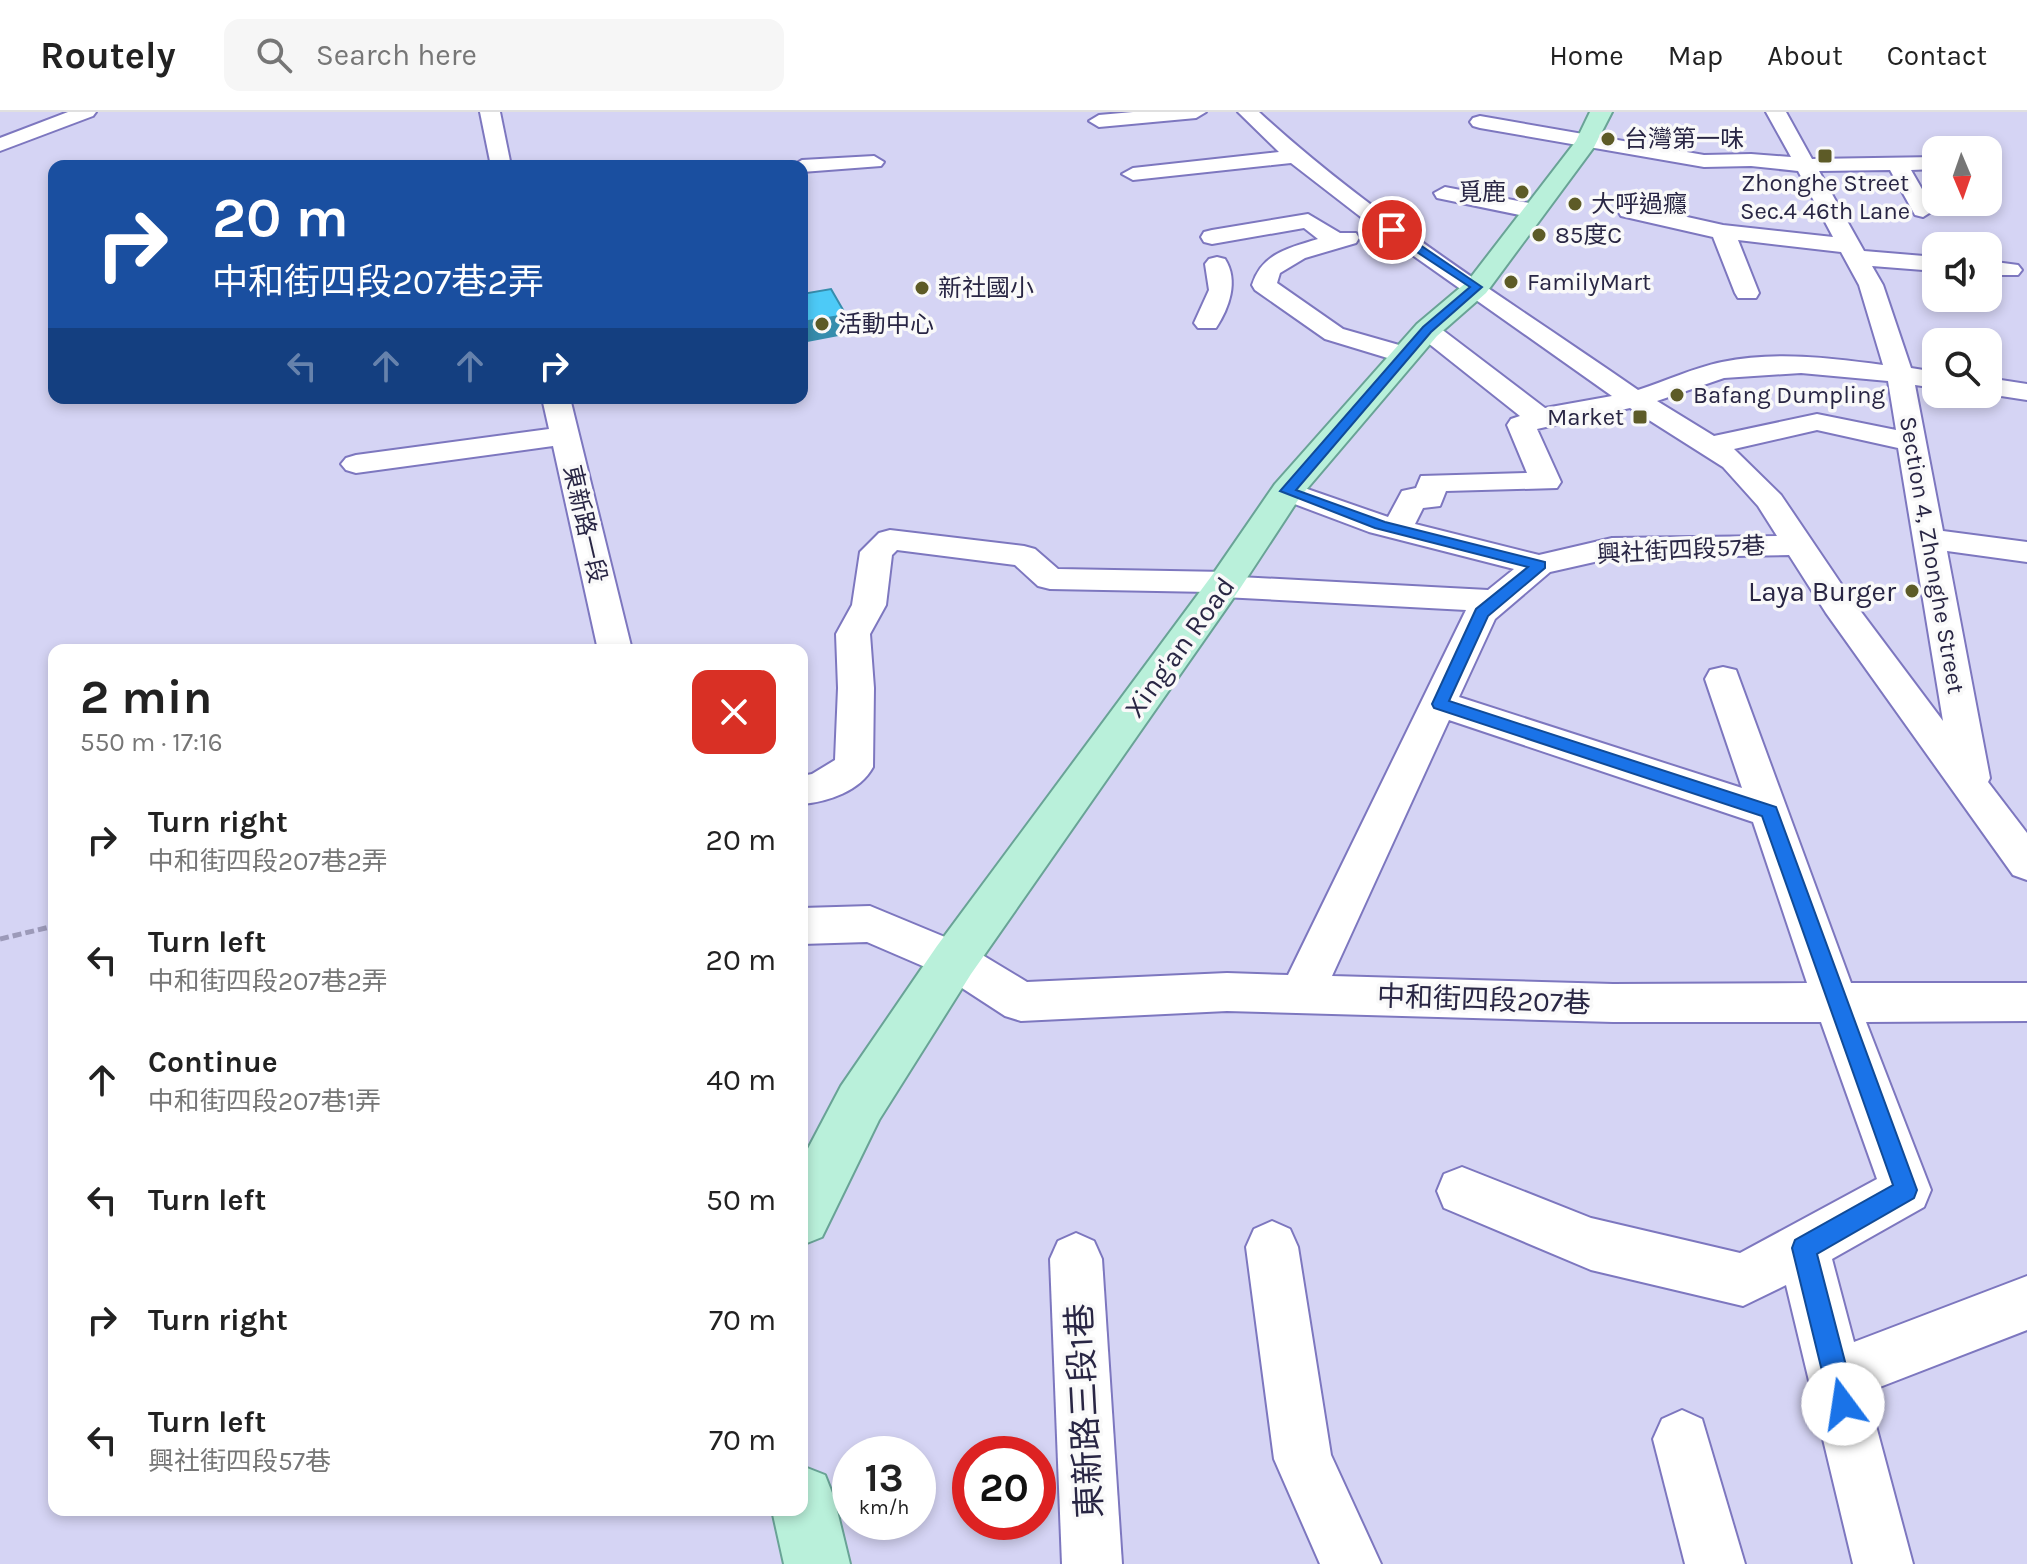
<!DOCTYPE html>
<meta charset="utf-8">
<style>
:root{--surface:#fff;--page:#f6f6f6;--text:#222;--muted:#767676;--line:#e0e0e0}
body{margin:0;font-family:Karla,"Noto Sans TC",sans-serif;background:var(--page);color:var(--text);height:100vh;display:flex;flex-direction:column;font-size:30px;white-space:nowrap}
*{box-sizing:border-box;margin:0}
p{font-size:26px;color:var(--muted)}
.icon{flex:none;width:44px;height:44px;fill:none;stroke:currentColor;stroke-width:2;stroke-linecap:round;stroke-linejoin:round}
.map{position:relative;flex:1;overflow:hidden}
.panel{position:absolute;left:48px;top:532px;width:760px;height:872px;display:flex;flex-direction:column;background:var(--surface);border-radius:16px;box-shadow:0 4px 12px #0003}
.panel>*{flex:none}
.guide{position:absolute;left:48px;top:48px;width:760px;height:244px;border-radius:16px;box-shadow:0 4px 12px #0003;background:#1a4fa0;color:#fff;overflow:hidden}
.needle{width:52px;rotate:178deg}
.tools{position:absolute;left:1922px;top:24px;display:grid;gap:16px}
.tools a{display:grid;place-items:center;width:80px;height:80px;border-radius:16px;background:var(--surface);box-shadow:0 4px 12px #0003;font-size:40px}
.speed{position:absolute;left:832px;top:1324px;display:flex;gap:16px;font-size:40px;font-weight:700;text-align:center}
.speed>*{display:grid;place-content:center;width:104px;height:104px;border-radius:50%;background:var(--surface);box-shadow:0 4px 12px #0003;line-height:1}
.speed small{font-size:20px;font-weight:400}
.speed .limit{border:12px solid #d22;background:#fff;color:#111}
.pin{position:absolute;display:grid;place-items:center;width:68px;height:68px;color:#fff;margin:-34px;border:4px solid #fff;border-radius:50%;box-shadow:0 2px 8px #0007}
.me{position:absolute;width:88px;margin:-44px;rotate:346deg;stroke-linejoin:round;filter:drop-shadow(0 0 6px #0008)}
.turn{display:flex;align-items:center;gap:28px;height:168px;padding:0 32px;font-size:36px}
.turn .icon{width:104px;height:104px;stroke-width:2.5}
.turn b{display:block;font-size:56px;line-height:68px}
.lanes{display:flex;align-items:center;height:76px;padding:0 32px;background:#0003;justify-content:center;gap:40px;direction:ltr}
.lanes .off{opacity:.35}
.round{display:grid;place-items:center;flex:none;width:84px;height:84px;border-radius:16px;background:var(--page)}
.summary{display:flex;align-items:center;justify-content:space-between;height:136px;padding:0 32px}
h1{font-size:48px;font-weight:700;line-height:60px}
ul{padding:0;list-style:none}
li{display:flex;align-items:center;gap:24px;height:120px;padding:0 32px}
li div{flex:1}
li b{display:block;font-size:30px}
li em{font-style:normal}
header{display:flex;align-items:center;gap:48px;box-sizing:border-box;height:112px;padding:0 40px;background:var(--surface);border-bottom:2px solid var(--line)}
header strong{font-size:38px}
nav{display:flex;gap:44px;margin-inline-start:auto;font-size:28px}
.search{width:560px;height:72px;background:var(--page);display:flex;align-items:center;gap:20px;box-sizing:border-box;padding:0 28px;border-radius:16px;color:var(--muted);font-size:30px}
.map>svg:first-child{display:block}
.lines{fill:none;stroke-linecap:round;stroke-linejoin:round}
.minor-casing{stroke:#7d77bf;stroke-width:4}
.major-casing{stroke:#69a396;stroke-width:4}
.path{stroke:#9c9ab9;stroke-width:5;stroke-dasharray:9 4;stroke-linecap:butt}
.minor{fill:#fff;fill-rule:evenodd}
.major{fill:#b9f0da;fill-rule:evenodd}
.shaded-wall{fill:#368dad}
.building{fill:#4dcaf7;stroke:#368dad;stroke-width:2}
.route{fill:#1a73e8;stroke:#114b97;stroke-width:2}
.poi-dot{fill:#5d5b27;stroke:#f9f9f9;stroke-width:3}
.labels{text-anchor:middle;stroke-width:7;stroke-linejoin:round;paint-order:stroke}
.far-poi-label{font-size:24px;fill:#292644;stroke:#f9f9f9;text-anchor:start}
.far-street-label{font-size:24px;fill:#292644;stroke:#f9f9f9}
.poi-label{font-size:28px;fill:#292644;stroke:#f9f9f9;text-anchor:end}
.street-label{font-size:28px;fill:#292644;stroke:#f9f9f9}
.near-street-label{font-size:34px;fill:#292644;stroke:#f9f9f9}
</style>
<header>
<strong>Routely</strong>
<div class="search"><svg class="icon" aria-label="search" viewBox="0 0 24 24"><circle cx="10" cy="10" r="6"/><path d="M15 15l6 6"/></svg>Search here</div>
<nav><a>Home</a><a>Map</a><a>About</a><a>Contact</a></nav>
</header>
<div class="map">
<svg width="2027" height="1452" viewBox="0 0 2027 1452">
<rect width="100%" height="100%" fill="#d5d4f4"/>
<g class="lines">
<defs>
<g id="minor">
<path d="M 68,0 L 96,0 L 93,4 L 0,39 L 0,26 Z"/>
<path d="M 480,0 L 500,0 L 511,54 L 491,54 Z"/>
<path d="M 1133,0 L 1206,0 L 1196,6 L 1099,15 L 1089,9 L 1099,3 Z"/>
<path d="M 1238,0 L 1259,0 C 1374,106 1510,189 1638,278 C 1666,269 1693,256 1722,250 C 1775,239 1830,246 1883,253 L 1859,173 L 1841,140 L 1738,128 L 1759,181 L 1756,186 L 1738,186 L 1735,181 L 1713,125 L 1621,104 L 1618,99 L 1629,92 L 1723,113 L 1833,125 L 1798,59 L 1751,54 L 1704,55 L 1480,16 L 1473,14 L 1470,10 L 1473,6 L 1480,4 L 1704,43 L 1751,42 L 1791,45 L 1766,0 L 1786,0 L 1812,47 L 1936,45 L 1936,57 L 1911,58 L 1934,98 L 1923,105 L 1915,103 L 1890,58 L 1819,59 L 1864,139 L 1936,145 L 1936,159 L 1872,154 L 1883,173 L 1911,256 L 1936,260 L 1936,276 L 1915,273 L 1943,419 L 2027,430 L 2027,450 L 1947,439 L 1990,666 L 1988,670 L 2027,721 L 2027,768 L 2013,763 L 1826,501 L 1789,443 L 1612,446 L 1550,460 L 1495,507 L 1459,585 L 1742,676 L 1705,567 L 1710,558 L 1723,555 L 1736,558 L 1851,871 L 2027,871 L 2027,909 L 1866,910 L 1931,1078 L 1924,1095 L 1832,1147 L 1854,1230 L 2027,1164 L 2027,1218 L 1867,1280 L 1913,1452 L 1853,1452 L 1786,1173 L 1743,1194 L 1591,1158 L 1444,1096 L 1437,1079 L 1444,1062 L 1462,1055 L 1591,1106 L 1740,1141 L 1877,1067 L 1821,910 L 1613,910 L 1227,899 L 1021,909 L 1005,904 L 939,861 L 867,830 L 802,832 L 802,796 L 870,794 L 969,835 L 1027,870 L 1227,861 L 1288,863 L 1466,498 L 1223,485 L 1210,480 L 1050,477 L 1038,474 L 1015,453 L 897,438 L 892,443 L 886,493 L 870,522 L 874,576 L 873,655 C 860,679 828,690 802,692 L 802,664 L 812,662 L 835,648 L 838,576 L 836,522 L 852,493 L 860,440 L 879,421 L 890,418 L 1024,434 L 1035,437 L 1058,457 L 1226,460 L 1239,465 L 1488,478 L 1514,457 L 1369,420 L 1276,385 L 1272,379 L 1276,373 L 1287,370 L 1388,405 L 1402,379 L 1416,376 L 1421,364 L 1527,361 L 1507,313 L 1511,307 L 1520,304 L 1418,223 L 1414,218 L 1418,213 L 1436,213 L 1545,296 L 1612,284 L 1384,123 L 1291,51 L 1133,68 L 1122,62 L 1133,56 L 1279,40 ZM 1801,261 L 1888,269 L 1896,318 L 1817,302 L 1714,324 L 1657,289 L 1724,266 ZM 1630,296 L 1723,355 L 1758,394 L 1777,424 L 1612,426 L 1539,443 L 1415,412 L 1423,396 L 1440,394 L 1446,379 L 1557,376 L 1561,370 L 1537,317 ZM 1817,318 L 1898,336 L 1943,609 L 1850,485 L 1781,383 L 1734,337 ZM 1449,608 L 1753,710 L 1807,871 L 1613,872 L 1332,864 Z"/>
<path d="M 874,44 L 884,50 L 881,54 L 802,60 L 802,54 L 792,54 L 802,48 Z"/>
<path d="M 1445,75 L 1534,92 L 1545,99 L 1534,106 L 1437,86 L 1434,81 Z"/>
<path d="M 1308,102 L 1340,121 L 1356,121 L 1359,126 L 1356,131 L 1305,146 L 1280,161 L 1277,171 L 1343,217 L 1413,237 L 1417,243 L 1413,249 L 1404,251 L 1325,227 L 1255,178 L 1252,173 C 1262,141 1289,136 1318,127 L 1304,116 L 1212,132 L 1204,130 L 1201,125 L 1204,120 L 1212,118 Z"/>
<path d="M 1217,145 L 1225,147 C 1239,169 1229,196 1216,216 L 1198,216 L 1194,211 L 1209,178 L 1205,152 L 1209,147 Z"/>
<path d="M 1988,149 L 2018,153 L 2022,158 L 2018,163 L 1988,163 Z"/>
<path d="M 1988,266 L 2027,272 L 2027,288 L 1988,282 Z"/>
<path d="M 542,286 L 570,286 L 632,538 L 598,538 L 553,334 L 356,361 L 346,358 L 341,352 L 346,346 L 356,343 L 549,317 Z"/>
<path d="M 1272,1109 L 1290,1117 L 1298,1135 L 1331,1343 L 1381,1452 L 1320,1452 L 1274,1347 L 1246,1135 L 1254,1117 Z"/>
<path d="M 1076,1121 L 1094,1129 L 1102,1147 L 1122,1452 L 1062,1452 L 1050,1147 L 1058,1129 Z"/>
<path d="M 1682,1298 L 1702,1307 L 1745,1452 L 1685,1452 L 1653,1327 L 1662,1307 Z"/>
</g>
<g id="major">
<path d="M 1590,0 L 1612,0 L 1594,35 L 1486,181 L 1437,224 L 1300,385 L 1239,478 L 971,862 L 879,1008 L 822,1125 L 802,1133 L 802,1048 L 841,974 L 937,834 L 1213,462 L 1275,372 L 1417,212 L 1468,169 L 1576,29 Z"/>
<path d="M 802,1354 L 825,1363 L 834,1386 L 850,1452 L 784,1452 L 772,1398 L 802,1398 Z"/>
</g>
</defs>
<use href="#minor" class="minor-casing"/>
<use href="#major" class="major-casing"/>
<path class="path" d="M 0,827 L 54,814"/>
<use href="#minor" class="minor"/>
<use href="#major" class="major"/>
</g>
<path class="shaded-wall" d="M 846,203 L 849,222 L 802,231 L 802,210 Z"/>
<path class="building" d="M 831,177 L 846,203 L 802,210 L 802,182 Z"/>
<path class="route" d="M 1388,116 L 1395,116 L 1482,175 L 1431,220 L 1296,378 L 1385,410 L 1545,450 L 1545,456 L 1488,504 L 1449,589 L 1776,695 L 1917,1078 L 1914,1086 L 1817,1142 L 1856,1292 L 1852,1301 L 1843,1305 L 1834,1301 L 1830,1292 L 1792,1136 L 1795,1128 L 1893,1073 L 1762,704 L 1434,596 L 1432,592 L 1476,497 L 1528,455 L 1375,416 L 1280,379 L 1423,215 L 1470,175 L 1388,121 Z"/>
<g class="poi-dot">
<circle cx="1608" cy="27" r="8"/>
<rect x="1817" y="36" width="16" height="16" rx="4"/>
<circle cx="1522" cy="80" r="8"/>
<circle cx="1575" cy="92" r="8"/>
<circle cx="1539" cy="123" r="8"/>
<circle cx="1511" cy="170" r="8"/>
<circle cx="922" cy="176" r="8"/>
<circle cx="822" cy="212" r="8"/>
<circle cx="1677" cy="283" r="8"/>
<rect x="1632" y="297" width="16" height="16" rx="4"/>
<circle cx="1912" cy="479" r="8"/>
</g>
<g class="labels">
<g class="far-poi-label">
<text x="1624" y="35">台灣第一味</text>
<text x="1825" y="79" text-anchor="middle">Zhonghe Street<tspan x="1825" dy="28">Sec.4 46th Lane</tspan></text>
<text x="1506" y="88" text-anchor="end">覓鹿</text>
<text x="1591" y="100">大呼過癮</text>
<text x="1555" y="131">85度C</text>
<text x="1527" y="178">FamilyMart</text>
<text x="938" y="184">新社國小</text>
<text x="838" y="220">活動中心</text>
<text x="1693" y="291">Bafang Dumpling</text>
<text x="1624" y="313" text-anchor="end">Market</text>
</g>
<g class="far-street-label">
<text transform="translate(585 412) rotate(77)" y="8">東新路一段</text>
<text transform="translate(1681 438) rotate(-3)" y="8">興社街四段57巷</text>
<text transform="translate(1932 443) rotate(80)" y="8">Section 4, Zhonghe Street</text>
</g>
<g class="poi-label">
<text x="1896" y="489">Laya Burger</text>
</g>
<g class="street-label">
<text transform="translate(1179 535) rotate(-54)" y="10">Xing'an Road</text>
<text transform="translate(1484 887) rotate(2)" y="10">中和街四段207巷</text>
</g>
<g class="near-street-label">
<text transform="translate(1084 1299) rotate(-93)" y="12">東新路三段1巷</text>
</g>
</g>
</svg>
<div class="tools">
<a><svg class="needle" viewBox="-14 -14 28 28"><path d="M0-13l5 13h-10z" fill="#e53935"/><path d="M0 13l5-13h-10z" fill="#767676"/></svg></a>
<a><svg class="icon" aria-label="sound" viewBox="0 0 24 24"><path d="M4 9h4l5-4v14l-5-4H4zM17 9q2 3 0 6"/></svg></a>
<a><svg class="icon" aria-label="search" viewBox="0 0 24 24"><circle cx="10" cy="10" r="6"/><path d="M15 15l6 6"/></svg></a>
</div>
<div class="speed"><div>13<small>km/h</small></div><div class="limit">20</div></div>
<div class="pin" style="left:1392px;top:118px;background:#d93025"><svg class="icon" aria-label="arrive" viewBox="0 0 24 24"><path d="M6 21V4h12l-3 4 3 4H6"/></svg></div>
<svg class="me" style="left:1843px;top:1292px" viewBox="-20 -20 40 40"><circle r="19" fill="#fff"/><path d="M0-13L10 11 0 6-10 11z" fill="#1a73e8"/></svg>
<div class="guide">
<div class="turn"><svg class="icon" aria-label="right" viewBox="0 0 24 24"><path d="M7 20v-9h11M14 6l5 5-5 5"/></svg><div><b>20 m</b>中和街四段207巷2弄</div></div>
<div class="lanes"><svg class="icon off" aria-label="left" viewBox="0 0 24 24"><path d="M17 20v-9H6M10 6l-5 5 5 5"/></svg><svg class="icon off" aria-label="ahead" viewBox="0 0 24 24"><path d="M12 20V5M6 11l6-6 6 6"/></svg><svg class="icon off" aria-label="ahead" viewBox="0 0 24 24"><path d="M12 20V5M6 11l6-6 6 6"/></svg><svg class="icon" aria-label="right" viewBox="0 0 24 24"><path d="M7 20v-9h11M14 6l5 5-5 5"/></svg></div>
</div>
<section class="panel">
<div class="summary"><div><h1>2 min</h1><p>550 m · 17:16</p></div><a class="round" style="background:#d93025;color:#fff"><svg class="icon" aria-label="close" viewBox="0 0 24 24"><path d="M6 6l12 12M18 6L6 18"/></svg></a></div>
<ul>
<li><svg class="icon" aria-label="right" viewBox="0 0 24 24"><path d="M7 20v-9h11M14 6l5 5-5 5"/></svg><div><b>Turn right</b><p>中和街四段207巷2弄</p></div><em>20 m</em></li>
<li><svg class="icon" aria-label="left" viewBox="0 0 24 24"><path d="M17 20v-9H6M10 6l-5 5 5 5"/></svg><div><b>Turn left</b><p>中和街四段207巷2弄</p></div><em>20 m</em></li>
<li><svg class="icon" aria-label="ahead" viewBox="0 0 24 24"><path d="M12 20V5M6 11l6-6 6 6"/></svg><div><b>Continue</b><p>中和街四段207巷1弄</p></div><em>40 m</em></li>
<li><svg class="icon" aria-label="left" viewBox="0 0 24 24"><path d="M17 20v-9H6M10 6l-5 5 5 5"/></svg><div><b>Turn left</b></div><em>50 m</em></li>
<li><svg class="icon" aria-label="right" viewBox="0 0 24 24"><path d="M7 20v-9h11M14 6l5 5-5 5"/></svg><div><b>Turn right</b></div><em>70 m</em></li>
<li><svg class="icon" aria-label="left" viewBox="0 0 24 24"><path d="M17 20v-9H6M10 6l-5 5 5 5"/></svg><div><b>Turn left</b><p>興社街四段57巷</p></div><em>70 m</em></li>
</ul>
</section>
</div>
